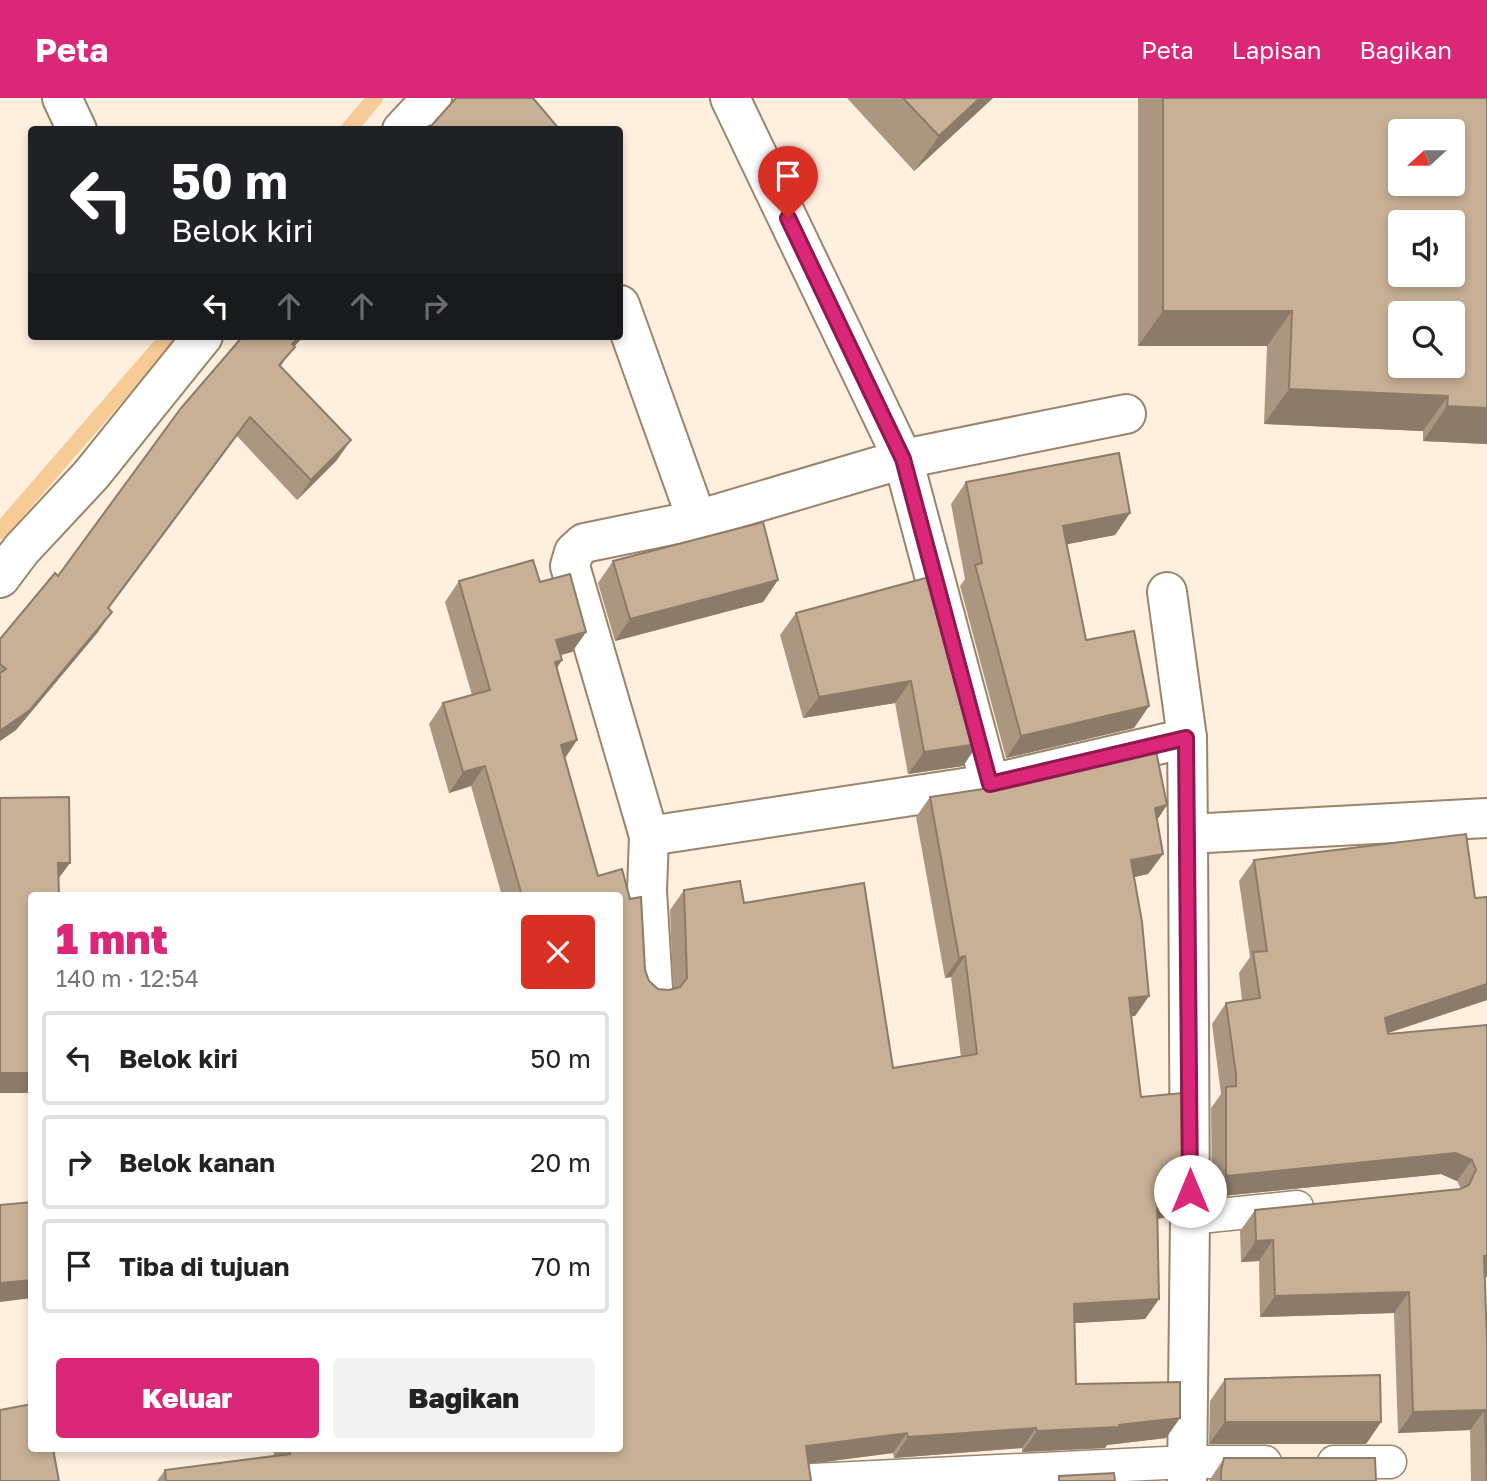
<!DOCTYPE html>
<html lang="id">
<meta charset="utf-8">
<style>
:root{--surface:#fff;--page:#f2f2f2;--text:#222;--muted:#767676;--line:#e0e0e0;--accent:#db2777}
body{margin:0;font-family:"Golos Text",sans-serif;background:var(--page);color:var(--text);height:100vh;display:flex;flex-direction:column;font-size:26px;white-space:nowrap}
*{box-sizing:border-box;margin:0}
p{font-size:23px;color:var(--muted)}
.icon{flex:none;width:38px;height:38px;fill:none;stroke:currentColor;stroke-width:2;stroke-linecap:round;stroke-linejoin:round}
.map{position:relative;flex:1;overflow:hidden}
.sheet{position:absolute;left:28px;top:794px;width:595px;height:560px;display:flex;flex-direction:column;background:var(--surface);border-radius:7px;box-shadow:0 4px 10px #0003}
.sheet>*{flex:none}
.top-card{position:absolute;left:28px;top:28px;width:595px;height:214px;border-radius:7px;box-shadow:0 4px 10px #0003;background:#202124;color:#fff;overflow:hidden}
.needle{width:46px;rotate:249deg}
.controls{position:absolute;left:1388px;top:21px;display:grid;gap:14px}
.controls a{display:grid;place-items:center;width:77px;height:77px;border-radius:7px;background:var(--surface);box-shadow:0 4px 10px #0003;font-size:35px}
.pin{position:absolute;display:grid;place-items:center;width:60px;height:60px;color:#fff;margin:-72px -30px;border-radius:50% 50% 50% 0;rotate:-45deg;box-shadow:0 0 7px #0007}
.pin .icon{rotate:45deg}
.me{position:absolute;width:77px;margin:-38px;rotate:0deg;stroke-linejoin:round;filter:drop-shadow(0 0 5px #0008)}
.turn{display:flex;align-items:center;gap:24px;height:147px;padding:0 28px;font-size:32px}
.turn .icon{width:91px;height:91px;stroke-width:2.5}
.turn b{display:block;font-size:49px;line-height:60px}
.lanes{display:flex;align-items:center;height:66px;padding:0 28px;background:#0003;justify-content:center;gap:35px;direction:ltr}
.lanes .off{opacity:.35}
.round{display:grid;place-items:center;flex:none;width:74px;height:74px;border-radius:7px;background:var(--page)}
.summary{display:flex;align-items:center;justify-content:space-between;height:119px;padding:0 28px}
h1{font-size:42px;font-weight:800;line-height:52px;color:var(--accent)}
.button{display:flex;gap:14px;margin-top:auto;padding:14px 28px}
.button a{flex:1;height:80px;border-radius:7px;background:var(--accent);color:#fff;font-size:28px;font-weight:800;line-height:80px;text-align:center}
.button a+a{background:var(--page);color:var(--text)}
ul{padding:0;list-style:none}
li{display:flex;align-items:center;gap:21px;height:94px;margin:0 14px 10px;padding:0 14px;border:4px solid var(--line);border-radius:7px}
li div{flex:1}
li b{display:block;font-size:26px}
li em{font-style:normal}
header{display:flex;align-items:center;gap:42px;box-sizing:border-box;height:98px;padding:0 35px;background:var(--accent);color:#fff}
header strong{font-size:33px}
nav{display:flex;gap:38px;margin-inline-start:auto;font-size:24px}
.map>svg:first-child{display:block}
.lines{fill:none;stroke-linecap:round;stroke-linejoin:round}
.stream{stroke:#f6cb96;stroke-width:16}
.lane-casing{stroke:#9a846a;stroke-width:35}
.street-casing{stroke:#9a846a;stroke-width:42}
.lane{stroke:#fff;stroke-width:32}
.street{stroke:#fff;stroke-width:38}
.wall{fill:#ab9780}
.shaded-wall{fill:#8b7b68}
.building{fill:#c7b095;stroke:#8b7b68;stroke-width:2;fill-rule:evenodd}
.route-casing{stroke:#8e194d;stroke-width:18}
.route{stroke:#db2777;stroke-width:12}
</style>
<header>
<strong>Peta</strong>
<nav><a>Peta</a><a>Lapisan</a><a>Bagikan</a></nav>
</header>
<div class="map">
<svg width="1487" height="1383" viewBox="0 0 1487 1383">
<rect width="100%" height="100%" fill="#feefde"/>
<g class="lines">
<g class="stream">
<path d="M 348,32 L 375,0"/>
<path d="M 0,433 L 169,238"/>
</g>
<defs>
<g id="lane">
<path d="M 1190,1120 L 1297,1109"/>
<path d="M 1334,1364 L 1390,1364"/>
<path d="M 812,1382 L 1187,1364 L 1265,1364"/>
</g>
<g id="street">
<path d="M 62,0 L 77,32"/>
<path d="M 730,0 L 903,361 L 697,422 L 584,445 L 574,454 L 570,468 L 649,738 L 990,686 L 1187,640 L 1167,494"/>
<path d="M 402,32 L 432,0"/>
<path d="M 620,207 L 697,422"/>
<path d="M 0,480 L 21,452 L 91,377 L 203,238"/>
<path d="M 1187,640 L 1188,736"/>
<path d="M 990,686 L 903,361 L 1126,316"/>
<path d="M 649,738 L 647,793 L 653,891"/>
<path d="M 1187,1383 L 1190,1120 L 1188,736 L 1487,720"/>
</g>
</defs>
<use href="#lane" class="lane-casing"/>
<use href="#street" class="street-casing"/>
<use href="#lane" class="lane"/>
<use href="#street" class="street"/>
</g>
<g class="wall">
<path d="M 847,0 L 993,0 L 914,73 Z"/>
<path d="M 1138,0 L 1487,0 L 1487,346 L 1423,343 L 1423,333 L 1264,326 L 1267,248 L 1138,248 Z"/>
<path d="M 243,238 L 304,238 L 294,248 L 281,268 L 337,362 L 297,402 L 237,338 L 109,510 L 98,534 L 16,632 L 0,643 L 0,541 L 58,478 Z"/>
<path d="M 966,384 L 1130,415 L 1115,437 L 1067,446 L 1086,542 L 1149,608 L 1134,630 L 1006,660 L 960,488 L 965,481 L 951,406 Z"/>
<path d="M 533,462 L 540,484 L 570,476 L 586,534 L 572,554 L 561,557 L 562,562 L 557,570 L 577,642 L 565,660 L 598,778 L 622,771 L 630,801 L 641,799 L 645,872 L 649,883 L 658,891 L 669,892 L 673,891 L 670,812 L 684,792 L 740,783 L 744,805 L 864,785 L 893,970 L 961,959 L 951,879 L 945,880 L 916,719 L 930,699 L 1009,687 L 1156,653 L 1167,707 L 1157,722 L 1163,756 L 1148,776 L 1134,779 L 1142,824 L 1149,898 L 1135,918 L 1131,918 L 1141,999 L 1182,995 L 1182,1099 L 1168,1119 L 1158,1121 L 1159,1201 L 1145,1221 L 1074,1225 L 1076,1286 L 1180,1284 L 1180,1320 L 1166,1340 L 1107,1347 L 1105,1350 L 1022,1354 L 1022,1350 L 894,1360 L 893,1355 L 809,1366 L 811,1383 L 157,1383 L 165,1372 L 274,1358 L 273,1351 L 620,1351 L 620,798 L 502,798 L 471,688 L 449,695 L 429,626 L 443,605 L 472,597 L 445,504 L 459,483 Z"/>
<path d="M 613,463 L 778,482 L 763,504 L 615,543 L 598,485 Z"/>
<path d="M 933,478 L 978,646 L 963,668 L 908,676 L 895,605 L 803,620 L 780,537 L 796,515 Z"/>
<path d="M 1254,762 L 1487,902 L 1388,935 L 1388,936 L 1487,927 L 1487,1179 L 1484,1179 L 1487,1383 L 1471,1383 L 1470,1332 L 1398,1335 L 1394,1215 L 1260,1219 L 1259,1163 L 1241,1164 L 1240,1133 L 1255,1112 L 1461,1091 L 1457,1083 L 1441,1076 L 1212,1099 L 1211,1010 L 1221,996 L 1212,926 L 1226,905 L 1242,903 L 1239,875 L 1250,859 L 1239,783 Z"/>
<path d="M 1225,1281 L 1381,1324 L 1366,1346 L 1209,1346 L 1210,1303 Z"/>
<path d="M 1224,1360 L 1376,1383 L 1209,1383 Z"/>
</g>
<g class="shaded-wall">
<path d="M 980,0 L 993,0 L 914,73 L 939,38 Z"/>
<path d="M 1163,213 L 1292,213 L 1267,248 L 1138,248 Z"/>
<path d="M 300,238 L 304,238 L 278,266 L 292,246 Z"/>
<path d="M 1289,291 L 1448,298 L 1423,333 L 1264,326 Z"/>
<path d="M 1447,308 L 1487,310 L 1487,346 L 1423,343 Z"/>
<path d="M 250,319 L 237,338 L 94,530 L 108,510 Z"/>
<path d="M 351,342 L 337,362 L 297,402 L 311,382 Z"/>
<path d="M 1130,415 L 1115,437 L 1048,450 L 1063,428 Z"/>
<path d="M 778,482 L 763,504 L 615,543 L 630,521 Z"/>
<path d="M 112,514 L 98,534 L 16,632 L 0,643 L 0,633 Z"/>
<path d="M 586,534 L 572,554 L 542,562 L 556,542 Z"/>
<path d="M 562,562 L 548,582 L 555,564 Z"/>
<path d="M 911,583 L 895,605 L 803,620 L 819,599 Z"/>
<path d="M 1149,608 L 1134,630 L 1006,660 L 1021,638 Z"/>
<path d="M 577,642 L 563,663 L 561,647 Z"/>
<path d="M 978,646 L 963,668 L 908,676 L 924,654 Z"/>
<path d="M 485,668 L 471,688 L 449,695 L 463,674 Z"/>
<path d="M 1167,707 L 1153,728 L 1155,710 Z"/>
<path d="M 1163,756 L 1148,776 L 1117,783 L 1131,762 Z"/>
<path d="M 58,765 L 70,765 L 56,784 Z"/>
<path d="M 965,858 L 951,879 L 945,880 L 959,860 Z"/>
<path d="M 1487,886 L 1487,902 L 1370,941 L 1385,920 Z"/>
<path d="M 1149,898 L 1135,918 L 1115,920 L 1129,900 Z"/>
<rect x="0" y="975" width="32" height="20"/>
<path d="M 1456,1055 L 1472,1062 L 1457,1083 L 1441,1076 L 1212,1099 L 1226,1078 Z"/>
<path d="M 1182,1099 L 1168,1119 L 1143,1123 L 1157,1103 Z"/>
<path d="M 1273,1142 L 1259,1163 L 1241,1164 L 1256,1143 Z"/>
<path d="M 1484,1158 L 1487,1158 L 1487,1179 L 1469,1179 Z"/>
<path d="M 32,1182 L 32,1200 L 0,1204 L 0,1185 Z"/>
<path d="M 1409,1194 L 1394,1215 L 1260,1219 L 1275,1198 Z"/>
<path d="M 1159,1201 L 1145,1221 L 1060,1226 L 1074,1206 Z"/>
<path d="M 1485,1312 L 1470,1332 L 1398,1335 L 1413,1314 Z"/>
<path d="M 1180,1320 L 1166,1340 L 1107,1347 L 1105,1350 L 1022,1354 L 1037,1333 Z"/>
<path d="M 1225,1324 L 1381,1324 L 1366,1346 L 1209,1346 Z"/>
<path d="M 1036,1330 L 1022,1350 L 894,1360 L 908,1339 Z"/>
<path d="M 907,1335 L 893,1355 L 792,1368 L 806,1348 Z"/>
</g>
<g class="building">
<path d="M 456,0 L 533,0 L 560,32 L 419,32 L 432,27 Z"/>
<path d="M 903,0 L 980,0 L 939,38 Z"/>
<path d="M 1163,0 L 1487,0 L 1487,310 L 1447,308 L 1448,298 L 1289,291 L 1292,213 L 1163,213 ZM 1400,33 L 1452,33 L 1452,86 L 1400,86 ZM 1400,124 L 1452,124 L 1452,177 L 1400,177 ZM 1400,215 L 1452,215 L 1452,268 L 1400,268 Z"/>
<path d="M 243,238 L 300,238 L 292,246 L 295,249 L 279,267 L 351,342 L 311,382 L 250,319 L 108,510 L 112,514 L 30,612 L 0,633 L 0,575 L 6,571 L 0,566 L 0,541 L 55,475 L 58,478 L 181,310 Z"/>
<path d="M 1119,355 L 1130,415 L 1063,428 L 1086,542 L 1134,533 L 1149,608 L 1021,638 L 975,467 L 982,465 L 966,384 Z"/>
<path d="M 763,424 L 778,482 L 630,521 L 613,463 Z"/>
<path d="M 533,462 L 540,484 L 570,476 L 586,534 L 556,542 L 562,562 L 555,564 L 577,642 L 561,647 L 598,778 L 622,771 L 630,801 L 641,799 L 645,872 L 649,883 L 658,891 L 669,892 L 680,889 L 687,880 L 684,792 L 740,783 L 744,805 L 864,785 L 893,970 L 977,956 L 965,858 L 959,860 L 930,699 L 1009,687 L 1156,653 L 1167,707 L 1155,710 L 1163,756 L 1131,762 L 1142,824 L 1149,898 L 1129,900 L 1141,999 L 1182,995 L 1182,1099 L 1157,1103 L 1159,1201 L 1074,1206 L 1076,1286 L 1180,1284 L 1180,1320 L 1119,1327 L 1119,1329 L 1037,1333 L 1036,1330 L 908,1339 L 907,1335 L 806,1348 L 811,1383 L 166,1383 L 165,1372 L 290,1356 L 290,1351 L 620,1351 L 620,798 L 522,798 L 485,668 L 463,674 L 443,605 L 490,592 L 459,483 Z"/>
<path d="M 933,478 L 978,646 L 924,654 L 911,583 L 819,599 L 796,515 Z"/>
<path d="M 69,699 L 70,765 L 58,765 L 59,798 L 32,798 L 32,975 L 0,975 L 0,700 Z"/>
<path d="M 1466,736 L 1475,800 L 1487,799 L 1487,886 L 1385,920 L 1388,936 L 1487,927 L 1487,1158 L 1484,1158 L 1487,1243 L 1487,1383 L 1485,1312 L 1413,1314 L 1409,1194 L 1275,1198 L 1273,1142 L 1256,1143 L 1255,1112 L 1460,1091 L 1469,1087 L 1476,1072 L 1472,1062 L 1456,1055 L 1226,1078 L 1226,989 L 1236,988 L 1236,976 L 1226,905 L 1260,900 L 1253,854 L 1267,853 L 1254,762 Z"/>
<path d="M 32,1104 L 32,1182 L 0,1185 L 0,1107 Z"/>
<path d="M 1380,1277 L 1381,1324 L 1225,1324 L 1225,1281 Z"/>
<path d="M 32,1306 L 32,1351 L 53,1351 L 59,1383 L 0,1383 L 0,1312 Z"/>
<path d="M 1224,1360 L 1375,1360 L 1376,1383 L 1221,1383 L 1221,1373 Z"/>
<path d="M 1114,1375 L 1115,1383 L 1059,1383 L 1059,1378 Z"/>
</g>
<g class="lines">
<defs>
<path id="route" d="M 788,120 L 903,361 L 990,686 L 1186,640 L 1190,1093"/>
</defs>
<use href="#route" class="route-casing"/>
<use href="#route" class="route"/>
</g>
</svg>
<div class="controls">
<a><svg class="needle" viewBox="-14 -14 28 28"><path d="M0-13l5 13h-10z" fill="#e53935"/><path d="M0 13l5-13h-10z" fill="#767676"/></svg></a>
<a><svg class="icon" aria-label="sound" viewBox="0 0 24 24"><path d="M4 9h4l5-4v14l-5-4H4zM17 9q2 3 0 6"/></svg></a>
<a><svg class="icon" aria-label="search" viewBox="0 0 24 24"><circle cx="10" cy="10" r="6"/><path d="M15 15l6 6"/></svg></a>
</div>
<div class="pin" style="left:788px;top:120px;background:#d93025"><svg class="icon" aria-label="arrive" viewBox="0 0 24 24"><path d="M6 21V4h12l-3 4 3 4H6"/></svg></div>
<svg class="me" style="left:1190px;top:1093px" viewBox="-20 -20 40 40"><circle r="19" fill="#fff"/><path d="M0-13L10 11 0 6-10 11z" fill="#db2777"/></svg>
<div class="top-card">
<div class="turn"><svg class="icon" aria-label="left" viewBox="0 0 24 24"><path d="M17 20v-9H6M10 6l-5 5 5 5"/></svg><div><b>50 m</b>Belok kiri</div></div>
<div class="lanes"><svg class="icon" aria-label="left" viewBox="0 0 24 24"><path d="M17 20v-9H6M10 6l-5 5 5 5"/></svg><svg class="icon off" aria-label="ahead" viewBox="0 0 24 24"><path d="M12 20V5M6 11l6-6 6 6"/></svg><svg class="icon off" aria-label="ahead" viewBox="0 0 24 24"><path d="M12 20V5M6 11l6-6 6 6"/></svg><svg class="icon off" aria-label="right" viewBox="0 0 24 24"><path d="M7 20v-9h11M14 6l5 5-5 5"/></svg></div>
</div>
<section class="sheet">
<div class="summary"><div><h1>1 mnt</h1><p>140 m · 12:54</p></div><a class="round" style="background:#d93025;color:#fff"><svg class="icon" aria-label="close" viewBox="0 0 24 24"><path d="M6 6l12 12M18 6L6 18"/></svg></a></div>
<ul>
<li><svg class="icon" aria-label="left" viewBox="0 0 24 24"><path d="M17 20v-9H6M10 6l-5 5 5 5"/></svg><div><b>Belok kiri</b></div><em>50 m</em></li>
<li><svg class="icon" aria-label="right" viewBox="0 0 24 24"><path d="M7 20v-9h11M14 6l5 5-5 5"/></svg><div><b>Belok kanan</b></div><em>20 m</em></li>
<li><svg class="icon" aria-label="arrive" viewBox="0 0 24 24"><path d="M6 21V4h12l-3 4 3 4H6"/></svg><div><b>Tiba di tujuan</b></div><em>70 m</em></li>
</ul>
<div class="button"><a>Keluar</a><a>Bagikan</a></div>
</section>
</div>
